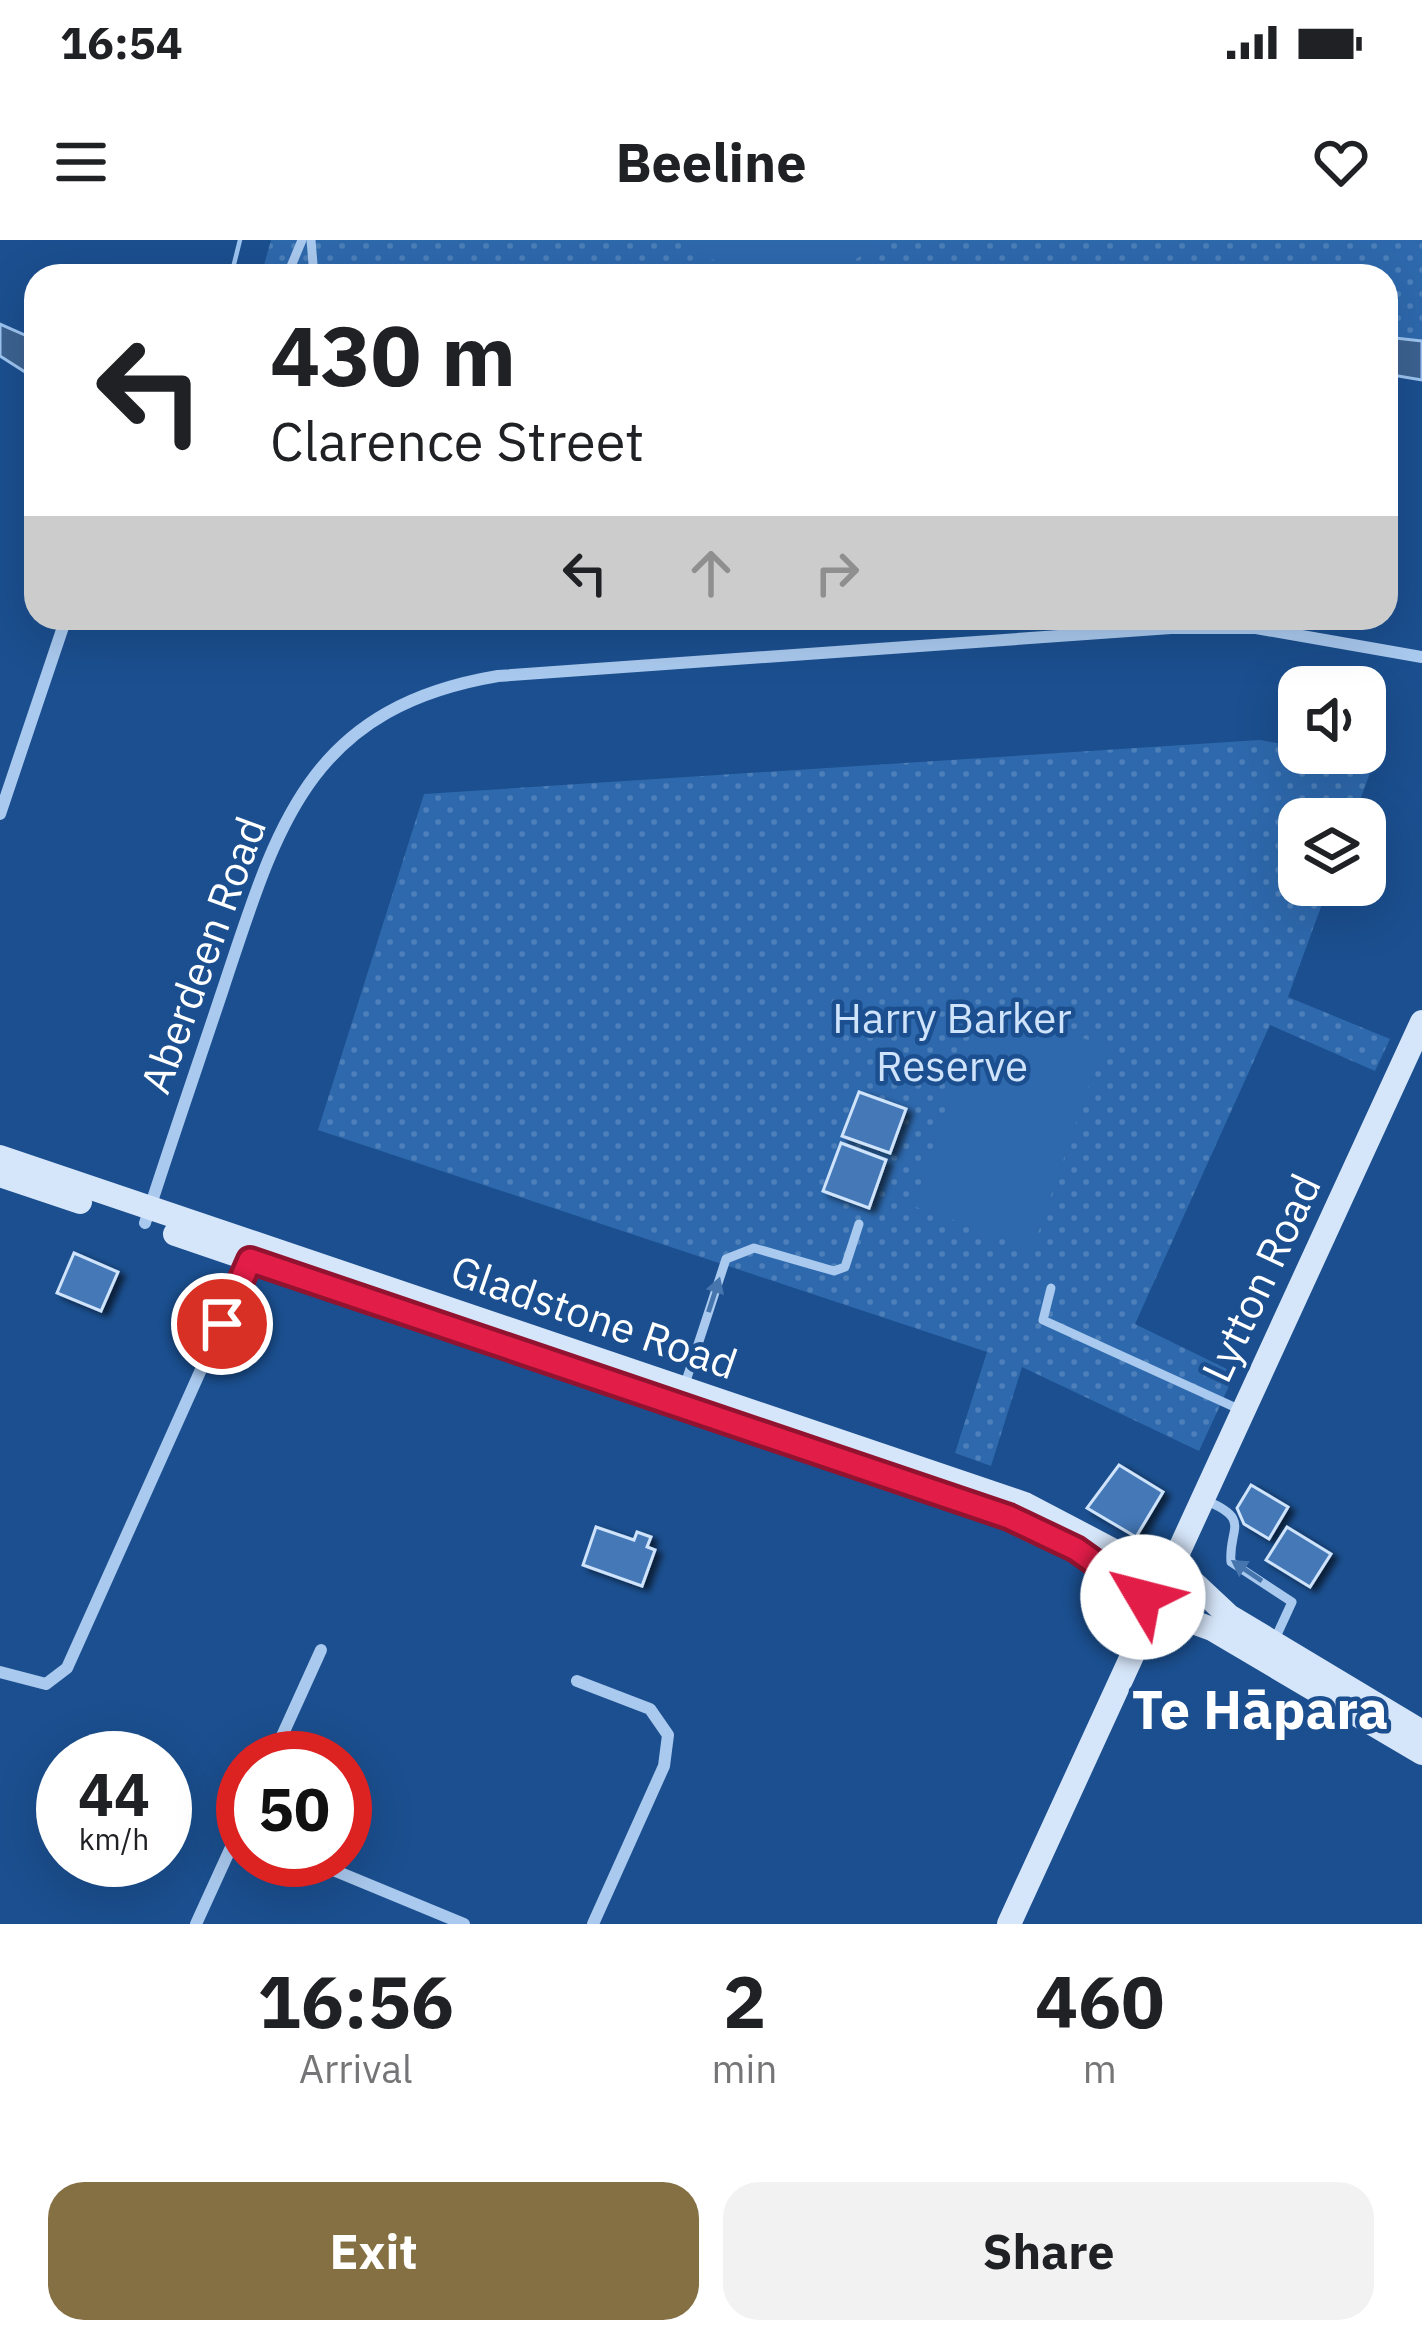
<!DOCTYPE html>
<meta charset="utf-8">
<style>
:root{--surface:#fff;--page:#f2f2f2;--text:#202124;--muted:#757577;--accent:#847042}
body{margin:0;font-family:"IBM Plex Sans",sans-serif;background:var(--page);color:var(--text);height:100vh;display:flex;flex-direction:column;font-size:45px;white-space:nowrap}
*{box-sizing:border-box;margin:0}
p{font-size:39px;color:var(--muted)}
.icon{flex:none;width:66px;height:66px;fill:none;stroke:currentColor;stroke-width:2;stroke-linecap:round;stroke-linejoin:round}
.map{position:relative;height:1684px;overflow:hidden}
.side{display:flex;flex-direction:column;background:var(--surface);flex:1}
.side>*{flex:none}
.banner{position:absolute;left:24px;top:24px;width:1374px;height:366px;border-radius:36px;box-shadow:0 12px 48px #0002;background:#fff;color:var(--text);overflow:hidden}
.fabs{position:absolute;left:1278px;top:426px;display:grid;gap:24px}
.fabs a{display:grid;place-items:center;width:108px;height:108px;border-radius:24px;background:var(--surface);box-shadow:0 12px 48px #0002;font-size:60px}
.speed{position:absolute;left:36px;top:1491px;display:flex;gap:24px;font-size:60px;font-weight:700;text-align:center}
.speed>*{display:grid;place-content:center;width:156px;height:156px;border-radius:50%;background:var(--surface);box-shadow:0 12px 48px #0002;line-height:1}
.speed small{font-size:30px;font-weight:400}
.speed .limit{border:18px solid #d22;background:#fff;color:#111}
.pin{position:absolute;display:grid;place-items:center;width:102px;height:102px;color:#fff;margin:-51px;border:6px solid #fff;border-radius:50%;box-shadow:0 3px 12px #0007}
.me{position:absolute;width:132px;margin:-66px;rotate:307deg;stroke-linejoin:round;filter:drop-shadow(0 0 9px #0008)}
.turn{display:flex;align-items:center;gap:42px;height:252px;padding:0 48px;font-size:54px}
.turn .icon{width:156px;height:156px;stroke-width:2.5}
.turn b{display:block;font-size:84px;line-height:102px}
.lanes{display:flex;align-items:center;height:114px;padding:0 48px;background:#0003;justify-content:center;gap:60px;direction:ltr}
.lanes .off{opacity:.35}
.eta{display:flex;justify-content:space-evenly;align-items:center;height:204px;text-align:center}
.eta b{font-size:72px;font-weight:800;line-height:84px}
.action{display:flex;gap:24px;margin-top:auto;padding:24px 48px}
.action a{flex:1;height:138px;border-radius:36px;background:var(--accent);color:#fff;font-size:48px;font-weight:800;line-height:138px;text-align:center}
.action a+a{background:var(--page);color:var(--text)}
.status{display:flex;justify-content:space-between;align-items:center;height:84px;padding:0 60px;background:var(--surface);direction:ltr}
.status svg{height:33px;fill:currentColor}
header{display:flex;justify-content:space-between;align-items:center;height:156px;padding:0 48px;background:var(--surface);font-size:54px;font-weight:800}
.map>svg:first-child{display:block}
.park{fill:url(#park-dots)}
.pitch{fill:#2e69ad}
.water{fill:#3c6290;stroke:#9cc4f0;stroke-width:3}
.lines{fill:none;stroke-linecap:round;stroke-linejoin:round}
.stream{stroke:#9cc4f0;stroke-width:4.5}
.building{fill:#4478b7;stroke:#cfe3fa;stroke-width:3;filter:url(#shadow)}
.service{stroke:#a9c9ee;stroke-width:9}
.minor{stroke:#a9c9ee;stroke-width:12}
.secondary{stroke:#d6e6fa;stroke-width:24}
.oneway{fill:#4674ac}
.route-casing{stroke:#92132f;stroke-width:30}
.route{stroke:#e11d48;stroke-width:21}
.labels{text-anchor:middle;stroke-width:9;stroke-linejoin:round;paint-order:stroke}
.street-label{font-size:42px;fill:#fff;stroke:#1b4f8f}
.park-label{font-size:42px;fill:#cfe3fa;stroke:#1b4f8f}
.district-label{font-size:54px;font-weight:bold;fill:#fff;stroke:#1b4f8f}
</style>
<div class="status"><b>16:54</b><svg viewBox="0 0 49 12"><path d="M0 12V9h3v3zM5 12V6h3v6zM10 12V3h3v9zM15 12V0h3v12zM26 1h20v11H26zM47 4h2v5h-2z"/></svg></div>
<header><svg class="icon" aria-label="menu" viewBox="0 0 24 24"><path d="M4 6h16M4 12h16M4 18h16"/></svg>Beeline<svg class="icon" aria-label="heart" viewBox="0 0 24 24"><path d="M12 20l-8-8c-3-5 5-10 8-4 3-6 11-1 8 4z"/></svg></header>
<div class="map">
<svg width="1422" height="1684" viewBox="0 0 1422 1684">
<defs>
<pattern id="park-dots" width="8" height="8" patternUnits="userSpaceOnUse" patternTransform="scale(3)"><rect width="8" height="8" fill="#2e69ad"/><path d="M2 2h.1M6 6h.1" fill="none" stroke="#4d80b9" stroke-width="1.8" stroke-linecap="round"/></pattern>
<filter id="shadow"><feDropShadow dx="6" dy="4" stdDeviation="3" flood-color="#0009"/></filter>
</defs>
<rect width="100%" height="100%" fill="#1b4f8f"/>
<g class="park">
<path d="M 271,0 L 1422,0 L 1422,105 L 1386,102 L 1386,36 L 261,36 Z"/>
<path d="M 1260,500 L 1299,507 L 1299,513 L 1374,522 L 1353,579 L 1299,579 L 1299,645 L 1329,645 L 1288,757 L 1390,799 L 1375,831 L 1270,785 L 1135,1084 L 1235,1133 L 1199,1211 L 1022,1127 L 991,1226 L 955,1213 L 987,1112 L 318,890 L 424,554 Z"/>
</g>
<g class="pitch">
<path d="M 689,0 L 881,0 C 833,48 737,53 689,0 Z"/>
<path d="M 983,765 L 1103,805 L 1033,1008 L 913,966 Z"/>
</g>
<g class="water">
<path d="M 0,84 L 36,100 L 36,139 L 0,116 Z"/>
<path d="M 1386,97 L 1422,101 L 1422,140 L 1386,134 Z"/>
</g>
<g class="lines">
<path class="stream" d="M 231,36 L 240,0"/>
</g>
<g class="building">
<path d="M 859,852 L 906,869 L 890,913 L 842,896 Z"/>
<path d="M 841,903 L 886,920 L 869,968 L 823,951 Z"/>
<path d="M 74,1013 L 118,1032 L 101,1071 L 57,1053 Z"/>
<path d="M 1119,1225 L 1163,1252 L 1136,1297 L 1087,1268 Z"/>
<path d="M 1251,1245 L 1288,1267 L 1269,1299 L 1244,1284 L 1237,1268 Z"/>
<path d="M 596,1287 L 634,1300 L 637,1292 L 651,1297 L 647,1307 L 655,1310 L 642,1346 L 583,1325 Z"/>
<path d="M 1287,1287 L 1331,1314 L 1310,1347 L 1266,1320 Z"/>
</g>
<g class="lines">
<g class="service">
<path d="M 311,0 L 314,36"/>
<path d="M 287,36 L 302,0"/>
<path d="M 1051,1048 L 1043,1080 L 1243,1171"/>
<path d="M 685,1144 L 726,1019 L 754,1008 L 834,1031 L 845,1027 L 859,984"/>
<path d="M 1207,1261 C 1252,1280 1228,1289 1231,1322 L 1292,1362 L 1275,1399"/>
</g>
<g class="minor">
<path d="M 0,574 L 66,378"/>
<path d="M 145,983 C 170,905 197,827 223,749 C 277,587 307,468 498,436 L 1171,388 L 1256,388 L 1422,417"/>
<path d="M 0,1432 L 46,1444 L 67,1428 L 252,1016"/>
<path d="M 577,1441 L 650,1469 L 668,1495 L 664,1526 L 593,1684"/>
<path d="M 272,1518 L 321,1410"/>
<path d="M 309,1620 L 464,1684"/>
<path d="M 196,1684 L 243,1581"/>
</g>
<g class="secondary">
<path d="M 0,917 L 1025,1264 L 1122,1315 L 1182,1332 L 1229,1376 L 1422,1492"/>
<path d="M 0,935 L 80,962"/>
<path d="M 175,994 L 1008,1277 L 1088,1317 L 1154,1368 L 1212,1389 L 1422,1513"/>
<path d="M 1172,1326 L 1422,782"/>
<path d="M 1009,1684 L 1154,1368"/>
</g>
</g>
<defs><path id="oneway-solid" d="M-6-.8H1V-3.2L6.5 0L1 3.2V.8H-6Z" transform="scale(3)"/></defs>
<g class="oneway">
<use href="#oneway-solid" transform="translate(714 1055) rotate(-72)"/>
<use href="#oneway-solid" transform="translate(1247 1331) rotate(-146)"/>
</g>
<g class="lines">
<defs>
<path id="route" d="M 222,1084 L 250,1020 L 1009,1277 L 1076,1309 L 1143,1357"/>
</defs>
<use href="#route" class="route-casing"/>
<use href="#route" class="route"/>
</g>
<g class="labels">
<g class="street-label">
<text transform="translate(203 715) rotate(-70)" y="15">Aberdeen Road</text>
<text transform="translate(1261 1038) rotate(-65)" y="15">Lytton Road</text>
<text transform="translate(594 1077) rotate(19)" y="15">Gladstone Road</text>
</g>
<g class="park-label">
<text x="952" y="793">Harry Barker<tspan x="952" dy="48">Reserve</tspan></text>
</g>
<g class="district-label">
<text x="1260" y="1489">Te Hāpara</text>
</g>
</g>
</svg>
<div class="fabs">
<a><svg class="icon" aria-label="sound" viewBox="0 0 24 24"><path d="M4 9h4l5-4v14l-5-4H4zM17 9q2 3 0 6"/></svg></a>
<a><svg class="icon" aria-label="layers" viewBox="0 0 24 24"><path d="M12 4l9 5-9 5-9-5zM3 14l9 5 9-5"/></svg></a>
</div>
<div class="speed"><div>44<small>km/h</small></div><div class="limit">50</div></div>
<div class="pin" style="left:222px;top:1084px;background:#d93025"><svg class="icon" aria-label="arrive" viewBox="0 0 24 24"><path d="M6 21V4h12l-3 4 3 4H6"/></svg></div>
<svg class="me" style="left:1143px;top:1357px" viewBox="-20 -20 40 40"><circle r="19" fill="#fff"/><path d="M0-13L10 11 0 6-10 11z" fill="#e11d48"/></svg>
<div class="banner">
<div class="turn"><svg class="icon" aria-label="left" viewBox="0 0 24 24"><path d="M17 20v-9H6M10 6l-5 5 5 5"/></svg><div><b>430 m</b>Clarence Street</div></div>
<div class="lanes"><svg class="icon" aria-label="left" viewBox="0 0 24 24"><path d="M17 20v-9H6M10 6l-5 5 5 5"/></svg><svg class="icon off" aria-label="ahead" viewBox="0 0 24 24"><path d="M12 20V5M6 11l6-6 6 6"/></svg><svg class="icon off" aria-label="right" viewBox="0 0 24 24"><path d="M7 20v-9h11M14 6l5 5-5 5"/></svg></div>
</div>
</div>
<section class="side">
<div class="eta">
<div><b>16:56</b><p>Arrival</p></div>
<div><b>2</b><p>min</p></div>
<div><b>460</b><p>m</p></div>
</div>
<div class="action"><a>Exit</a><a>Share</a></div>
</section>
